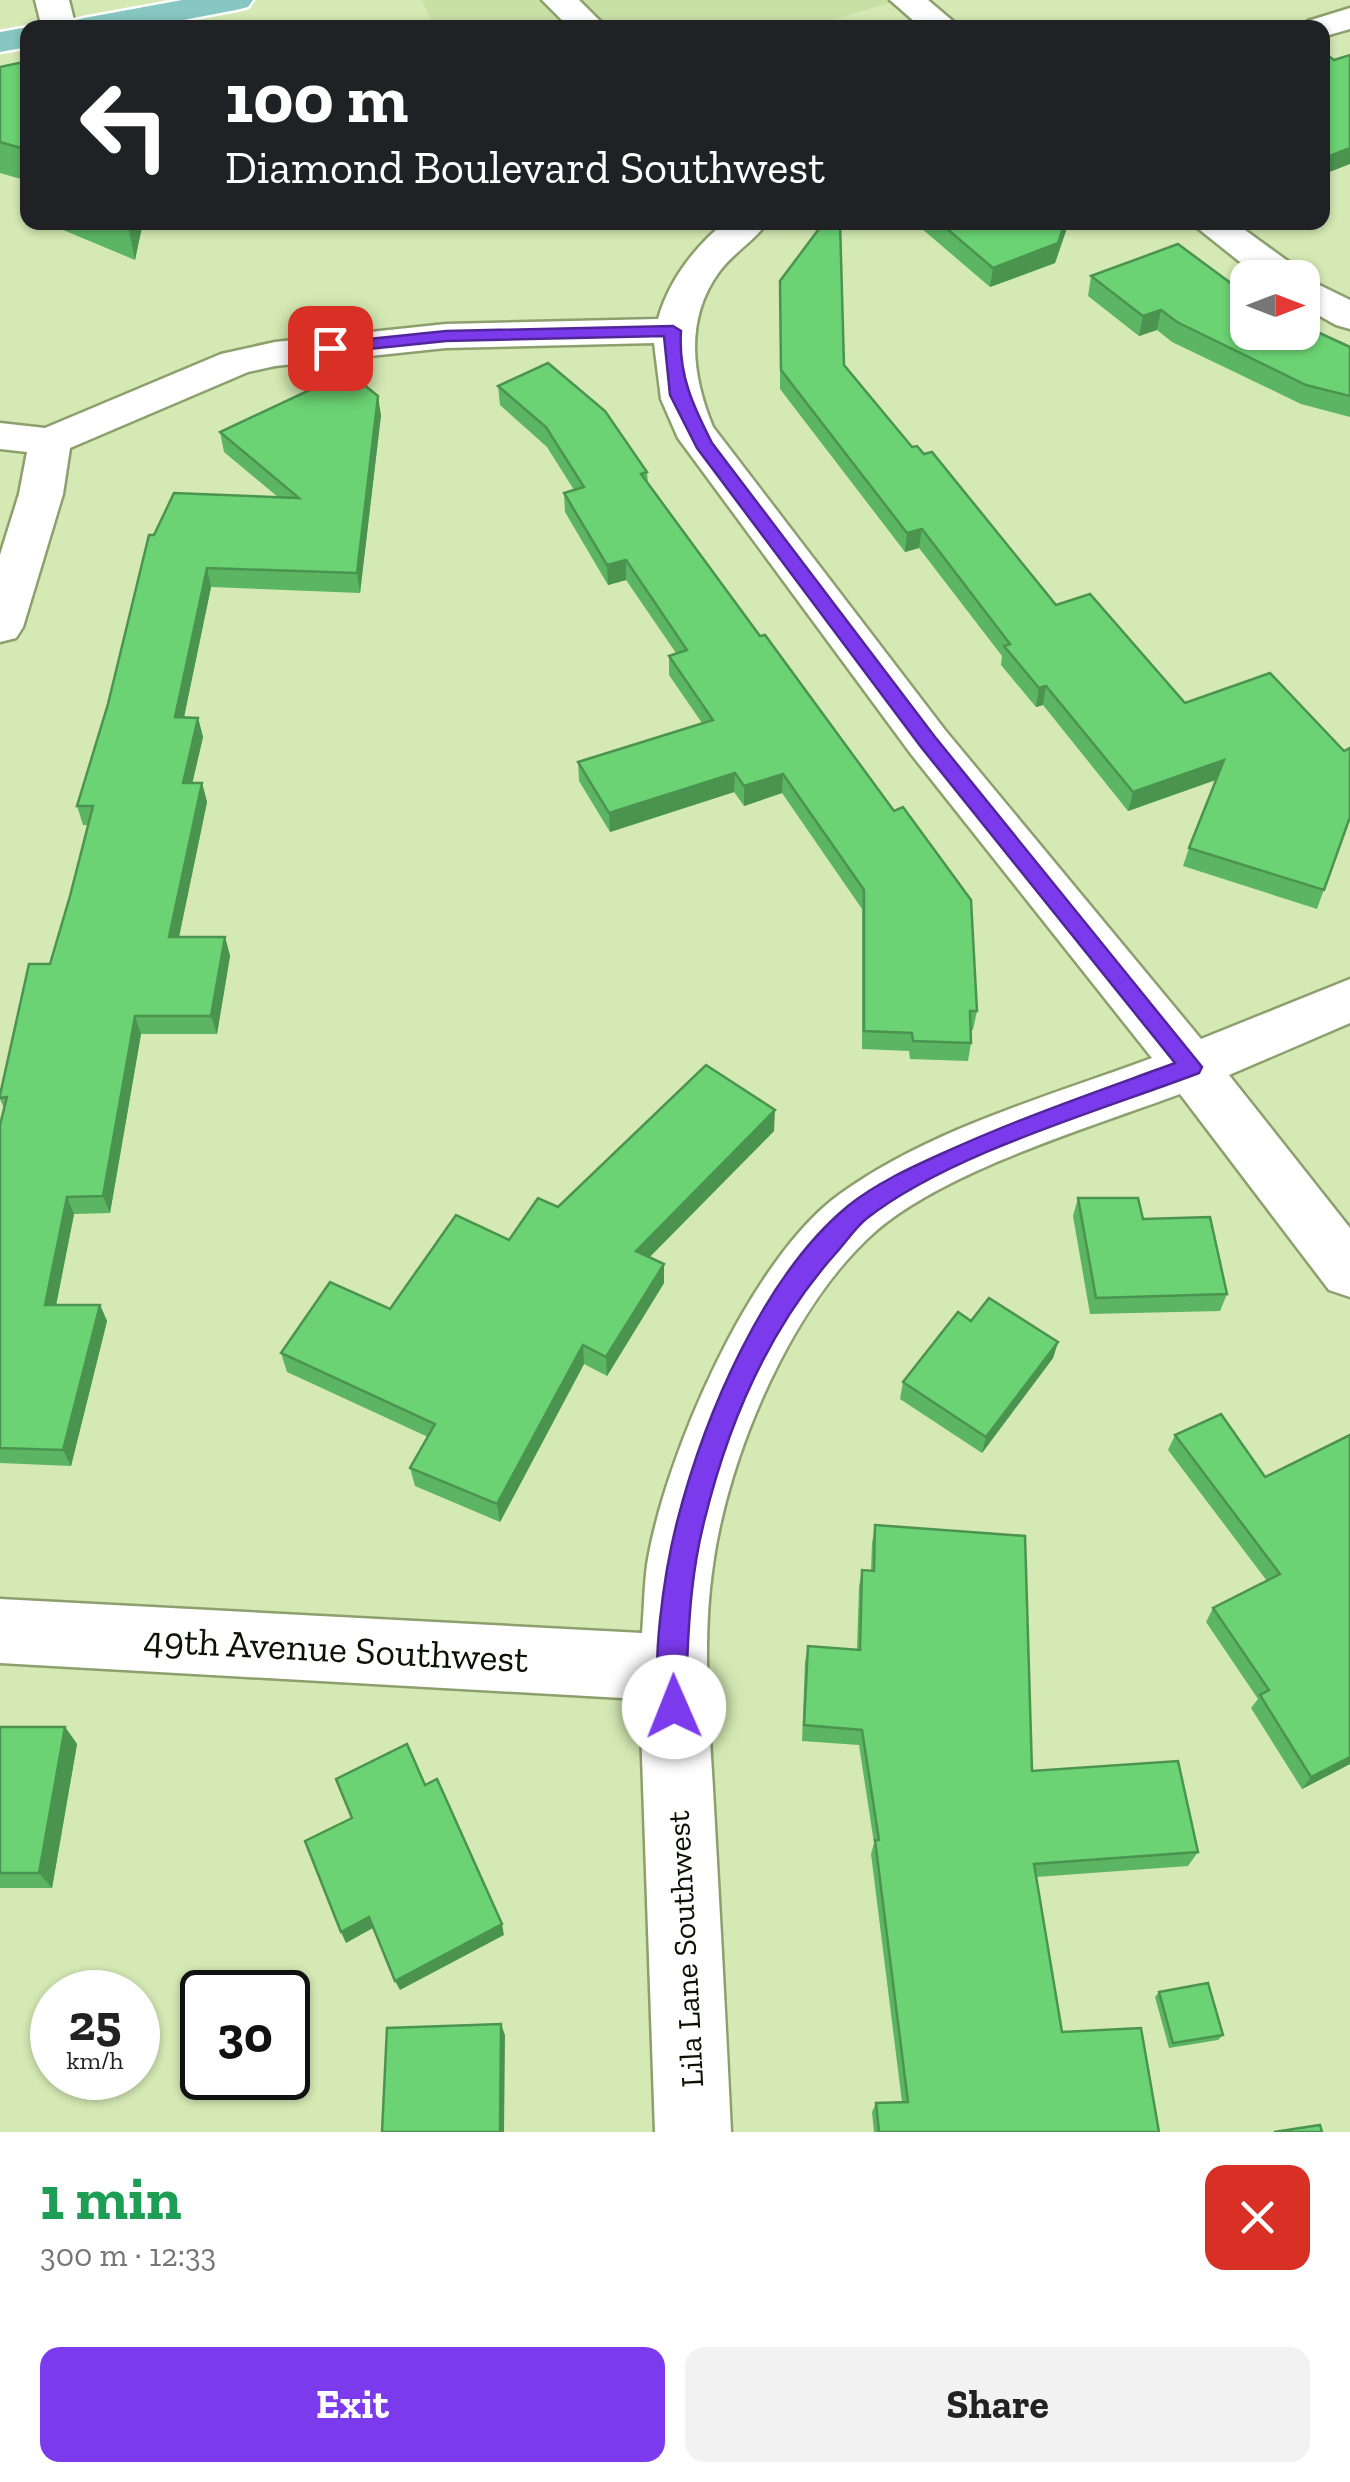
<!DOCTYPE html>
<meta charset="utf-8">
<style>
:root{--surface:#fff;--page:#f2f2f2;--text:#222;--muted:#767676;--accent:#7c3aed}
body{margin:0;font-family:"Zilla Slab",serif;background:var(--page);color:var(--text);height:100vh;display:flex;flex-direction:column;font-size:38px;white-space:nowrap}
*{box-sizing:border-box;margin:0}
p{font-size:32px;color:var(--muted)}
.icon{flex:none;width:55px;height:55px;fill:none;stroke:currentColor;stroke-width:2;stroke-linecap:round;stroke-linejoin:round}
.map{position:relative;height:2132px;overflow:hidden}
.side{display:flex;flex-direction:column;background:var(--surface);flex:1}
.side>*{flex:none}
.hud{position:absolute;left:20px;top:20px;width:1310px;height:210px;border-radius:20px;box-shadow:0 2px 8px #0004;background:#202124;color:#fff;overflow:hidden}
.needle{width:65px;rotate:90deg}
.fabs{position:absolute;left:1230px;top:260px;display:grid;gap:20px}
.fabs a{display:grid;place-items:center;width:90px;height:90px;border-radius:20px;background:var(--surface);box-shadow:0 2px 8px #0004;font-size:50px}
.speed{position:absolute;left:30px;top:1970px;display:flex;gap:20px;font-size:50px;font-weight:700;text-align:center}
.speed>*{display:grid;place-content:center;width:130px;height:130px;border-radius:50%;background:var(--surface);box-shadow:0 2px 8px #0004;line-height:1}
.speed small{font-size:25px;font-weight:400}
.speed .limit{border:5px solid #111;border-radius:15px;background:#fff;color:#111}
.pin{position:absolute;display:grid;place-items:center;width:85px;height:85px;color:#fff;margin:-42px;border-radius:20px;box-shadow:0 5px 15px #0006}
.me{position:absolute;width:110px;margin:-55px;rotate:359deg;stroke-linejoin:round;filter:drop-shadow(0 0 8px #0008)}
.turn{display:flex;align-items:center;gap:35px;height:210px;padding:0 40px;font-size:45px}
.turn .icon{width:130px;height:130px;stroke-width:2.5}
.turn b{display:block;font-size:70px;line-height:85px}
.round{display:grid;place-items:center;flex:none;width:105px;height:105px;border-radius:20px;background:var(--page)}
.summary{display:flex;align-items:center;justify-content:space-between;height:170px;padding:0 40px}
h1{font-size:60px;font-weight:800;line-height:75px;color:#1e9e55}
.button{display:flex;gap:20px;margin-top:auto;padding:20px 40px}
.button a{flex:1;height:115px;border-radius:20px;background:var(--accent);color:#fff;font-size:40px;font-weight:800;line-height:115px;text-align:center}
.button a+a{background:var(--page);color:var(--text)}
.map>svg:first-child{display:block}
.built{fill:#c9e0a4}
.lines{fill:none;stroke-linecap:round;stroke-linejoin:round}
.minor-casing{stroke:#8c9f6d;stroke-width:5}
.major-casing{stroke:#fff;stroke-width:5}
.minor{fill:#fff;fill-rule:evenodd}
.major{fill:#86c8c1;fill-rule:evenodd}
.wall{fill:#5cb563}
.shaded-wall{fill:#4b9450}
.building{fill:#6bd373;stroke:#4b9450;stroke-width:2.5}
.route{fill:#7c3aed;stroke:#51269a;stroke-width:2.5}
.labels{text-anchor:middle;stroke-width:9;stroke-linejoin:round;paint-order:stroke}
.street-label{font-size:32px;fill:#0b1202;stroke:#fff}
.near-street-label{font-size:38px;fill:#0b1202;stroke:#fff}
</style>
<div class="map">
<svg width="1350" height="2132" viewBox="0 0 1350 2132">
<rect width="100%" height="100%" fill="#d4e9b4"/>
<path class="built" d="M 422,0 L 890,0 L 893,2 L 808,27 L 434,28 Z"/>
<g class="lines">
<defs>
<g id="minor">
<path d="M 35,0 L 69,0 L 76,28 L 42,28 Z"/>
<path d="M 542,0 L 579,0 L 607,28 L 570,28 Z"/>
<path d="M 890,0 L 928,0 L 961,28 L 922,28 Z"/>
<path d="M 1350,8 L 1350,29 L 1322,37 L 1322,28 L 1303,28 L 1308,21 Z"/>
<path d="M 725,222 L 768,222 C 754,241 733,253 719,272 C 684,320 692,376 713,427 L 945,730 L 1201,1039 L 1350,979 L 1350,1023 L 1229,1075 L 1350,1228 L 1350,1297 L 1329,1290 L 1180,1094 C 1091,1127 949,1169 877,1230 C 792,1304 728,1455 713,1565 C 701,1644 710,1727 714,1807 C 720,1915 726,2024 731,2132 L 655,2132 L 640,1699 L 0,1663 L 0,1599 L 642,1633 C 644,1611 644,1588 647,1565 C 664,1458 750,1258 840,1194 C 932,1128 1047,1097 1152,1058 L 911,754 L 678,438 L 661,399 L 654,343 L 446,348 L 275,366 L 248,372 L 70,448 L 63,494 L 23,627 L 16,638 L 0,642 L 0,555 L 19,494 L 27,452 L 0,449 L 0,423 L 45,428 L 221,354 L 275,342 L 446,324 L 658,319 C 669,280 694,248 725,222 Z"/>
<path d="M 1190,222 L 1234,222 L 1300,270 L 1305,278 L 1350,300 L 1350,329 L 1336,325 L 1302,306 L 1302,278 L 1260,278 Z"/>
</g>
<g id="major">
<path d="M 182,0 L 253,0 L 248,7 L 236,10 L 141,28 L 67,28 L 72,21 L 84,18 Z"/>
<path d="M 28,27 L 28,47 L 0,52 L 0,32 Z"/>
</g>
</defs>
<use href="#minor" class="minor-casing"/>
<use href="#major" class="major-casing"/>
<use href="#minor" class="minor"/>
<use href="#major" class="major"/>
</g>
<g class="wall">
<path d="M 28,61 L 28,181 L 0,173 L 0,67 Z"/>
<path d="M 44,222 L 143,222 L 135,260 Z"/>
<path d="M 914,222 L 1069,222 L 1055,263 L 990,287 Z"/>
<path d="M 1091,276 L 1248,332 L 1350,347 L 1350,417 L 1301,404 L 1172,342 L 1157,330 L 1139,336 L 1088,296 Z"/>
<path d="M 780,281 L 844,365 L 912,447 L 1056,605 L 1185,703 L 1350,817 L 1317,909 L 1183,866 L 1189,848 L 1216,780 L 1128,811 L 1043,705 L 1036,707 L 1001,665 L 1002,656 L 919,548 L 905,552 L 780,389 Z"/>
<path d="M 498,386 L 647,472 L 648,483 L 977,1011 L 973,1030 L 970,1030 L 971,1043 L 968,1061 L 910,1059 L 909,1051 L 862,1049 L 862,909 L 782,793 L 744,806 L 734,792 L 610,832 L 579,781 L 578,762 L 702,723 L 669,675 L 669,656 L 676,653 L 626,580 L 608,585 L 565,512 L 564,493 L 574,490 L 547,447 L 500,405 Z"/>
<path d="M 381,415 L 360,593 L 211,587 L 184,717 L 198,718 L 203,737 L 192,783 L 202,783 L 207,802 L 179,937 L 225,937 L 230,956 L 217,1034 L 141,1034 L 110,1213 L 74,1214 L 56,1305 L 100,1305 L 107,1321 L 71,1466 L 0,1463 L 0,1125 L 4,1108 L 0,1099 L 0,1095 L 50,964 L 70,896 L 88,825 L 83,825 L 77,806 L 108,704 L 154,535 L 278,497 L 224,452 L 220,432 Z"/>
<path d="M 774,1131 L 649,1257 L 664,1264 L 664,1283 L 607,1376 L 584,1364 L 500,1522 L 415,1486 L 410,1468 L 428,1437 L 287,1372 L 281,1353 L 390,1309 L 509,1240 L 558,1207 Z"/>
<path d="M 1078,1198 L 1143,1219 L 1227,1294 L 1220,1311 L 1090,1314 L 1073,1216 Z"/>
<path d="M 971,1321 L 1058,1342 L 1053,1358 L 982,1453 L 900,1399 L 903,1382 Z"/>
<path d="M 1175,1435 L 1265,1477 L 1350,1435 L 1350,1764 L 1302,1789 L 1251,1708 L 1258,1699 L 1206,1622 L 1213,1608 L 1267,1581 L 1168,1450 Z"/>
<path d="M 875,1525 L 1032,1771 L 1198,1852 L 1188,1866 L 1036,1877 L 1062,2032 L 1159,2132 L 874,2132 L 872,2112 L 876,2103 L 902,2102 L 871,1854 L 874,1843 L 859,1745 L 802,1741 L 805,1662 L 808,1646 L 857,1650 L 859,1587 L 862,1570 L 871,1570 L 872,1543 Z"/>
<path d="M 0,1727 L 65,1727 L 77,1744 L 52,1888 L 0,1888 Z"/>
<path d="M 1159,1992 L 1223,2035 L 1218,2040 L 1169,2048 L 1155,1997 Z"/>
</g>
<g class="shaded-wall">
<path d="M 1350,148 L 1350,164 L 1322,175 L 1322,159 Z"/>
<path d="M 128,222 L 143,222 L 135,260 L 128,226 Z"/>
<path d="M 1065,222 L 1069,222 L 1055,263 L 990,287 L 993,268 Z"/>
<path d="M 1161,310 L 1157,330 L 1139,336 L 1143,316 Z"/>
<path d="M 378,396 L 381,415 L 360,593 L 357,573 Z"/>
<path d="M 922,529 L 919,548 L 905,552 L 907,533 Z"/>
<path d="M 626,560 L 626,580 L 608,585 L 607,565 Z"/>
<path d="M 207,568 L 211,587 L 180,736 L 175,717 Z"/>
<path d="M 1046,686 L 1043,705 L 1036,707 L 1039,688 Z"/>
<path d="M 198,718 L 203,737 L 188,802 L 183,783 Z"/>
<path d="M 1224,760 L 1218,779 L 1128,811 L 1133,792 Z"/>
<path d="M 735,773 L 734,792 L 610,832 L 609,813 Z"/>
<path d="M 783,774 L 782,793 L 744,806 L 744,786 Z"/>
<path d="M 202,783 L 207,802 L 175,956 L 169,937 Z"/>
<path d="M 225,937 L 230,956 L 217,1034 L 211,1016 Z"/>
<path d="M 135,1016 L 141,1034 L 110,1213 L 103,1196 Z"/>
<path d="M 775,1110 L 774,1131 L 636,1271 L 636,1251 Z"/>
<path d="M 67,1197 L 74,1214 L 53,1321 L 45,1305 Z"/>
<path d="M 664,1264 L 664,1283 L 607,1376 L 606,1357 Z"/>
<path d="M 100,1305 L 107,1321 L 71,1466 L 63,1450 Z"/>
<path d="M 1058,1342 L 1053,1358 L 982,1453 L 986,1437 Z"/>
<path d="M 583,1345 L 584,1364 L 500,1522 L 497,1504 Z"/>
<path d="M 65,1727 L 77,1744 L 52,1888 L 39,1873 Z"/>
<path d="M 1350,1757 L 1350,1764 L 1302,1789 L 1311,1777 Z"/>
<path d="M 369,1917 L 373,1928 L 346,1943 L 341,1932 Z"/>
<path d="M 502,1924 L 504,1935 L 400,1990 L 395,1981 Z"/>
<path d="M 501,2024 L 505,2035 L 504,2132 L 500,2132 Z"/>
</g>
<g class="building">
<path d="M 1350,55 L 1350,148 L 1322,159 L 1322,59 L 1330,57 L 1334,60 Z"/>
<path d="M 28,61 L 28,150 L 0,142 L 0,67 Z"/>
<path d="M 824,222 L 840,222 L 844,365 L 912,447 L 917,446 L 924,454 L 932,452 L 1056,605 L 1090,594 L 1185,703 L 1270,673 L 1344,751 L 1350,748 L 1350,817 L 1324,890 L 1189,848 L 1224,760 L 1133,792 L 1046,686 L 1039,688 L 1004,646 L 1010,644 L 922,529 L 907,533 L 781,370 L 780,281 Z"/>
<path d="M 939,222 L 1065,222 L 1058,243 L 993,268 Z"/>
<path d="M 1178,244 L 1248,296 L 1248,332 L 1302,332 L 1302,325 L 1350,347 L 1350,396 L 1306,385 L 1177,322 L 1161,310 L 1143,316 L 1091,276 Z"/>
<path d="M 548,363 L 605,411 L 647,472 L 641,474 L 760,636 L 765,635 L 894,811 L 903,807 L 971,900 L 977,1011 L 970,1011 L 971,1043 L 913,1041 L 912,1033 L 864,1031 L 864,890 L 783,774 L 744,786 L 735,773 L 609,813 L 578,762 L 713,720 L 669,656 L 687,650 L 626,560 L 607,565 L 564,493 L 584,487 L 546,427 L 498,386 Z"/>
<path d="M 348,372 L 378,396 L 357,573 L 207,568 L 175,717 L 198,718 L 183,783 L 202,783 L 169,937 L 225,937 L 211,1016 L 135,1016 L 103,1196 L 67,1197 L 45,1305 L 100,1305 L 63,1450 L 0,1448 L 0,1125 L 7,1097 L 0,1098 L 0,1095 L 29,964 L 50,964 L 70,896 L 93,806 L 77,806 L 108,704 L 149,535 L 154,535 L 174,493 L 299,498 L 220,432 Z"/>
<path d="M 706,1065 L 775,1110 L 636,1251 L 664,1264 L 606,1357 L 583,1345 L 497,1504 L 410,1468 L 435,1424 L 281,1353 L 330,1282 L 390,1309 L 456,1215 L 509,1240 L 538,1198 L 558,1207 Z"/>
<path d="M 1078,1198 L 1138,1198 L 1143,1219 L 1210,1217 L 1227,1294 L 1096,1298 Z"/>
<path d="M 989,1298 L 1058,1342 L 986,1437 L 903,1382 L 958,1312 L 971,1321 Z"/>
<path d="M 1221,1414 L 1265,1477 L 1350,1435 L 1350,1757 L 1311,1777 L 1260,1695 L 1269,1690 L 1213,1608 L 1280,1574 L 1175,1435 Z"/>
<path d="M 875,1525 L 1025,1536 L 1032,1771 L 1178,1761 L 1198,1852 L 1034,1864 L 1062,2032 L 1141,2028 L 1159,2132 L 879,2132 L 876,2103 L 908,2102 L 875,1840 L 879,1840 L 862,1730 L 804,1725 L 808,1646 L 860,1650 L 862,1570 L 874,1571 Z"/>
<path d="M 0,1727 L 65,1727 L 39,1873 L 0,1873 Z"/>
<path d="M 407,1744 L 425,1785 L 437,1779 L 502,1924 L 395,1981 L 369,1917 L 341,1932 L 305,1841 L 352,1818 L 336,1779 Z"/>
<path d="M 1208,1983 L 1223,2035 L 1173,2043 L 1159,1992 Z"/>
<path d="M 501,2024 L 500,2132 L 382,2132 L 387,2028 Z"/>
<path d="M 1320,2125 L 1322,2132 L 1274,2132 Z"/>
</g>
<path class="route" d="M 673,326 L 681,331 C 678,374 693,406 712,443 L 935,737 L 1202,1067 L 1199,1073 C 1099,1111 948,1154 866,1219 C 855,1228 846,1242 836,1253 C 768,1329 728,1423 704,1522 C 692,1569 689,1616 687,1664 C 686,1682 691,1700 684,1717 L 674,1721 L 664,1717 C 647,1676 666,1565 677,1522 C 704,1417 763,1276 848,1206 C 875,1184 910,1168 941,1154 C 1017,1119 1096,1092 1175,1063 L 921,747 L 697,448 L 670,395 L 664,336 L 446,341 L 330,353 L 322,348 L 330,343 L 446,331 Z"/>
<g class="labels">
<g class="street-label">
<text transform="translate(685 1949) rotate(-93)" y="11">Lila Lane Southwest</text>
</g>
<g class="near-street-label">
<text transform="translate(336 1649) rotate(3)" y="13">49th Avenue Southwest</text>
</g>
</g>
</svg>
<div class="fabs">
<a><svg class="needle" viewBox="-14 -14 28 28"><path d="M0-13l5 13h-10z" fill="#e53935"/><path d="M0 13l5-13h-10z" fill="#767676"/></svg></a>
</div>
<div class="speed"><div>25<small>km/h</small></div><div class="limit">30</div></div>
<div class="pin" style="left:330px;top:348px;background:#d93025"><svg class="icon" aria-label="arrive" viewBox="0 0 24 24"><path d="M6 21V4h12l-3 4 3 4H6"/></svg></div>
<svg class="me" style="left:674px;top:1707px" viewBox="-20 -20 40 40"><circle r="19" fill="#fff"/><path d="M0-13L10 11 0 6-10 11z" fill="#7c3aed"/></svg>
<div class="hud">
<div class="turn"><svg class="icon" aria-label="left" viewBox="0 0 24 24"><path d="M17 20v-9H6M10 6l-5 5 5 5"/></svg><div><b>100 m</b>Diamond Boulevard Southwest</div></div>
</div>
</div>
<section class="side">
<div class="summary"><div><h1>1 min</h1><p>300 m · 12:33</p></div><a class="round" style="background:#d93025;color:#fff"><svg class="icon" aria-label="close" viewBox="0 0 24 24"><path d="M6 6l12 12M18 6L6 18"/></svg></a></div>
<div class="button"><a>Exit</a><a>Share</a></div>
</section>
